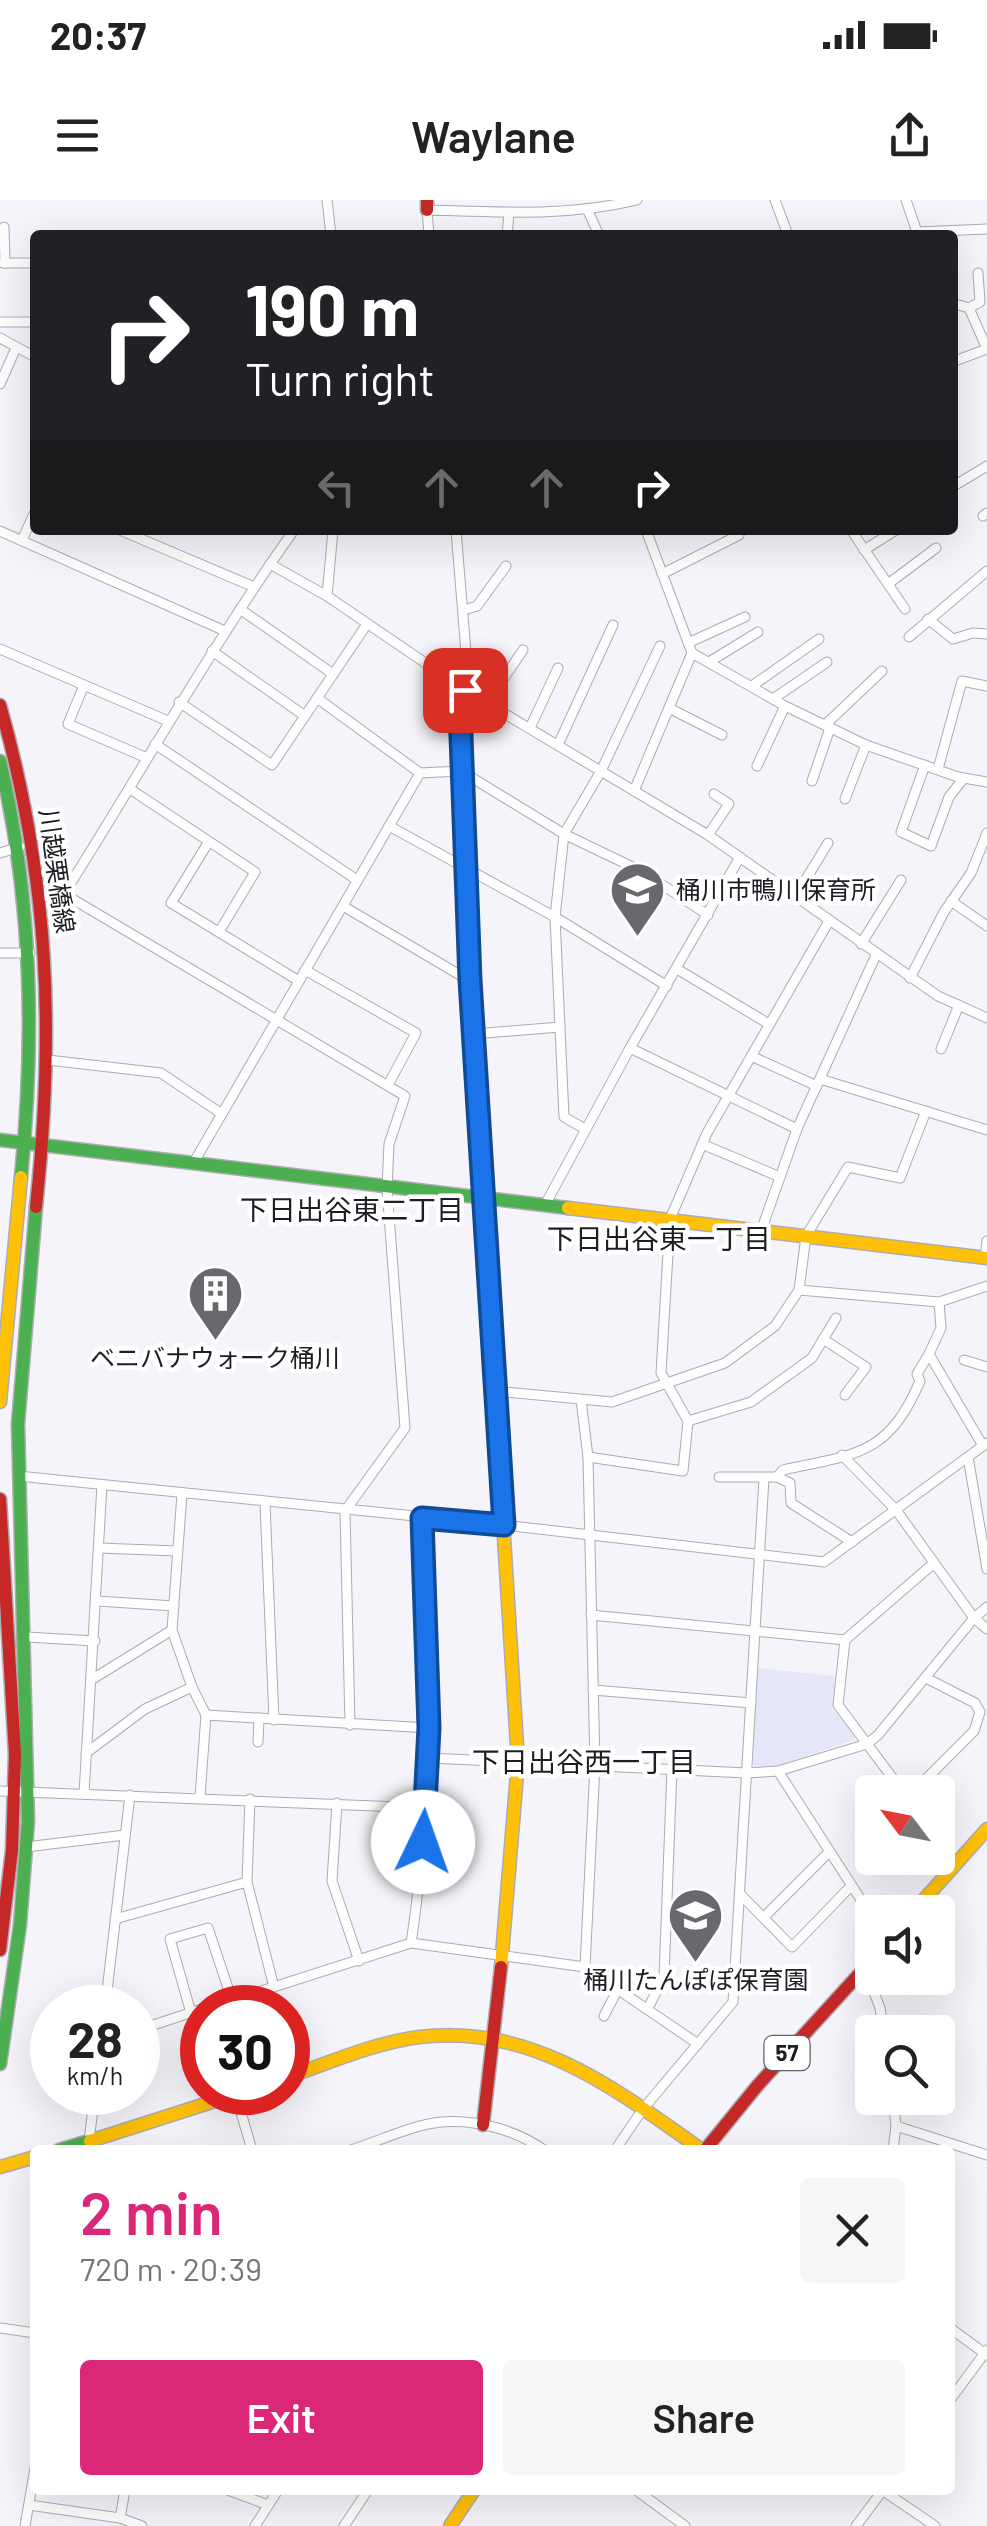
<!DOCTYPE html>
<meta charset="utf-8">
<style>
:root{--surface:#fff;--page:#f6f6f6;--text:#222;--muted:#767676;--accent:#db2777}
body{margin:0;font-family:Barlow,"Noto Sans JP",sans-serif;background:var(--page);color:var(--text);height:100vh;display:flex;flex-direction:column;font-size:38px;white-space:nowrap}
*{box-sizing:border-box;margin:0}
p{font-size:32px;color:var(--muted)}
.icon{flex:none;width:55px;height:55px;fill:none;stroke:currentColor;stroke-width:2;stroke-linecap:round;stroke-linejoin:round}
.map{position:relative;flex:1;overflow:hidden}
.sheet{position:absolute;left:30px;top:1945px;width:925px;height:350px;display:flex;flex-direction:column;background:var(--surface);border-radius:10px;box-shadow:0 10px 40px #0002}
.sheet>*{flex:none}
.top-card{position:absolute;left:30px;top:30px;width:928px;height:305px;border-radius:10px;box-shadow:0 10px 40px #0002;background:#202124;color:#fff;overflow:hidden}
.needle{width:65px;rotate:302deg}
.tools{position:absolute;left:855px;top:1575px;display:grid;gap:20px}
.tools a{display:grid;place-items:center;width:100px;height:100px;border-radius:10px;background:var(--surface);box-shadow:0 10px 40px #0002;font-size:50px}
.speed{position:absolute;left:30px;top:1785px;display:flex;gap:20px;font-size:50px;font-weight:700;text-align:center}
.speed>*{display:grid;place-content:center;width:130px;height:130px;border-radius:50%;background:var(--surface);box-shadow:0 10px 40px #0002;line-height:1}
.speed small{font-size:25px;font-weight:400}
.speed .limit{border:15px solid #d22;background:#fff;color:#111}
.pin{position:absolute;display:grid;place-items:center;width:85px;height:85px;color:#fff;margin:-42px;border-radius:20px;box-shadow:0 5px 15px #0006}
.me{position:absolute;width:110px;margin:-55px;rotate:3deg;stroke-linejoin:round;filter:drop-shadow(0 0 8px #0008)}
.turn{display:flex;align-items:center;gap:35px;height:210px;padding:0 50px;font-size:45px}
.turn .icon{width:130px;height:130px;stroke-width:2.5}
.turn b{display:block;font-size:70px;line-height:85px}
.lanes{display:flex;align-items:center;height:95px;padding:0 50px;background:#0003;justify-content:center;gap:50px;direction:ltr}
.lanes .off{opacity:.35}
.round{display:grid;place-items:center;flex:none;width:105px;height:105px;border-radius:10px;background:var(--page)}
.head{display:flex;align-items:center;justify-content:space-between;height:170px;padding:0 50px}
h1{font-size:60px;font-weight:600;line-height:75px;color:var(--accent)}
.action{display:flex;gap:20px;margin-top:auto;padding:20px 50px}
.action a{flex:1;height:115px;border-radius:10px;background:var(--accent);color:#fff;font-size:40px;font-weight:600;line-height:115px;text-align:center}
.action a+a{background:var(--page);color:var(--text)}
.status{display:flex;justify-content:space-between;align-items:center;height:70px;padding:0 50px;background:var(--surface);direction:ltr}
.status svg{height:28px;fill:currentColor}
header{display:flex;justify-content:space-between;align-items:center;height:130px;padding:0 50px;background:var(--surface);font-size:45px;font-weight:600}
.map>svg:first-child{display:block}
.green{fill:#e5e6f8}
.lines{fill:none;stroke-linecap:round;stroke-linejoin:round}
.street-casing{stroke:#acacb1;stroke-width:11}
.fast-casing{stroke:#acacb1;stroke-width:15}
.slow-casing{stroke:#acacb1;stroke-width:15}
.jam-casing{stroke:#acacb1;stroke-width:15}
.street{stroke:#fdfdfe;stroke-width:9}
.fast{stroke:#4caf50;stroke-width:12}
.slow{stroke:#ffc107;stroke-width:12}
.jam{stroke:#c62828;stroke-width:12}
.route-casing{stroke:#114b97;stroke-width:25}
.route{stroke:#1a73e8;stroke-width:18}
.labels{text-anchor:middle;stroke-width:9;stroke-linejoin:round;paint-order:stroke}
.shield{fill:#fff;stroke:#616165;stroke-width:2.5}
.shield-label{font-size:22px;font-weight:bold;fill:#1d1d23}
.street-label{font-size:25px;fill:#1d1d23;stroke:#fff}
.poi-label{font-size:25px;fill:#1d1d23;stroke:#fff}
.neighbourhood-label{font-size:28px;fill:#1d1d23;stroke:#fff}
</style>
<div class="status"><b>20:37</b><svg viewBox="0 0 49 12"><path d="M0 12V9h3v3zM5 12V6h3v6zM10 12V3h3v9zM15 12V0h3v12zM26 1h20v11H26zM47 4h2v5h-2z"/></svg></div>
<header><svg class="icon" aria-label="menu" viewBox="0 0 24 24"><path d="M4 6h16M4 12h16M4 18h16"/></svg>Waylane<svg class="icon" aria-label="share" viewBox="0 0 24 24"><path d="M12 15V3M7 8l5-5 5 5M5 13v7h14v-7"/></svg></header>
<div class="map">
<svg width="987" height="2326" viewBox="0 0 987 2326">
<rect width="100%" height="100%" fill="#f4f4fa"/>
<path class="green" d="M 757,1468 L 835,1476 L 832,1508 L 855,1536 L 854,1540 L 771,1568 L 756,1568 L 753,1564 Z"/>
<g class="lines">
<defs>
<g id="street">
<path d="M 327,0 L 331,35"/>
<path d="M 775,0 L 788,35"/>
<path d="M 906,0 L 918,35"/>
<path d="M 588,11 L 599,35"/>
<path d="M 4,27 L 5,63"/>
<path d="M 917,32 L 987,29"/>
<path d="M 429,35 L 427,10 C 499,12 567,17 637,0"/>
<path d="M 507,35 L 509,14"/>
<path d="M 3,63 L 35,63"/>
<path d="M 952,103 L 969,108 L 987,149"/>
<path d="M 969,108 L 980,102 L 978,73"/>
<path d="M 0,122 L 35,122"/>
<path d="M 0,138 L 35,157"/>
<path d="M 952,162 L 987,149"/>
<path d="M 0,184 L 16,148"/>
<path d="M 952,287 L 987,266"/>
<path d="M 983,316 L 987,313"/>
<path d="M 120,330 L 254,387"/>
<path d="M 646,330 L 692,453 L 785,506 L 866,545 L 958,577 L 987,582"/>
<path d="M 851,330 L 905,409"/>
<path d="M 0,331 L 225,431"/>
<path d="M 22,340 L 35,312"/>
<path d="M 864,350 L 896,330"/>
<path d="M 270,364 L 327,396 L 465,490 L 708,635 L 938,796 L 987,818"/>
<path d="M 662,374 L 739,335"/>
<path d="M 888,384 L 936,348"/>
<path d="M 327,396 L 333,330"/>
<path d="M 240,409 L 333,474"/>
<path d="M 464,410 L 477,406 L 506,366"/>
<path d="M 928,419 L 953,439 L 973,433 L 987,434"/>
<path d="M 909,437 L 987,371"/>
<path d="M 688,443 L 745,417"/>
<path d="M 0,449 L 168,521"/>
<path d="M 212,451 L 305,516"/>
<path d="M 709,462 L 758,432"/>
<path d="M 84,485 L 68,524 L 147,558"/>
<path d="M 752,486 L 819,439"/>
<path d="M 317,498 L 420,573"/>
<path d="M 773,499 L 827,462"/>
<path d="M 179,502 L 272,565 L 367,424"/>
<path d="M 487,503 L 523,450"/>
<path d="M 669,508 L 722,535"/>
<path d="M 825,525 L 882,471"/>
<path d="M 530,528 L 558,468"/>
<path d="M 155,544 L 357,680"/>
<path d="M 558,545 L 613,425"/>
<path d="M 925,565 L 901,632 L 931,646 L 949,597 L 964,578"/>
<path d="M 757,566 L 785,506"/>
<path d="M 938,569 L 962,481 L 987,486"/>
<path d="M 461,571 L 564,634 L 643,672 L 708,715"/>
<path d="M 812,581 L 830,528"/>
<path d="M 130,589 L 255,672 L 219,732"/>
<path d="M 634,591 L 692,453"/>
<path d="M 845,599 L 866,545"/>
<path d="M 389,626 L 555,717 L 667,786"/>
<path d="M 708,635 L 729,604 L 714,594"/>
<path d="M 208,643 L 171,703 L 299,781"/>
<path d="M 0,653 L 20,647"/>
<path d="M 64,694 C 141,572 211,447 294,330"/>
<path d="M 41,697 L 64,694 L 405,896 L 389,944 L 387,988 L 405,1228 L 345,1311 L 350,1525"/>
<path d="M 795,697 L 828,643"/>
<path d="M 951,701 L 987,726"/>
<path d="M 343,706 L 470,781"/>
<path d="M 861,744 L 901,680"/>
<path d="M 0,753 L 30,753"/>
<path d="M 677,769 L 769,824"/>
<path d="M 305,770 L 416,833 L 388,885"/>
<path d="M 910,778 L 944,712 L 971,673 L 987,633"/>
<path d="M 474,834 L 560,827"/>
<path d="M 630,848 L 797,929"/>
<path d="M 941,849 L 959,805"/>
<path d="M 751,856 L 817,886"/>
<path d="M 48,860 L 161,873 L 222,914"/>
<path d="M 820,879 L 987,930"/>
<path d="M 585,929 L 564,917 L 555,717 L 564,634 L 601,571 L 660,446"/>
<path d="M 702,944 L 780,977"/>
<path d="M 194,962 L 420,573 L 461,571 L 460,509 L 467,465 L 456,330"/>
<path d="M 545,1005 L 630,848 L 740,657"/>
<path d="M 761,1031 L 797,929 L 876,755"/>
<path d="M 985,1057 L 987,1041"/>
<path d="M 799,1090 L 939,1102 L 987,1086"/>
<path d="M 939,1102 L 941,1128 L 929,1154 L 983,1246"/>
<path d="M 823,1139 L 866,1167 L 845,1195"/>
<path d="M 964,1160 L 987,1167"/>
<path d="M 495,1191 L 612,1202 L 725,1163 L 775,1126 L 799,1090 L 806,1036 L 848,967 L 900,978 L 926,911"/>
<path d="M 581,1200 L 588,1257 L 595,1565 L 585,1767"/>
<path d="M 688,1221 L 751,1202 L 812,1158 L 836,1118"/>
<path d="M 842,1255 L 896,1310 L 974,1418 L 987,1429"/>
<path d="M 588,1257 L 683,1271 L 688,1221 L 661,1173 L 670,1019 L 707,933 L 829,721"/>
<path d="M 968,1257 L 987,1369"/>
<path d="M 18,1276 L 504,1325 L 824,1362 L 987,1243"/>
<path d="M 719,1277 L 777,1277 L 790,1283 L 791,1303 L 852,1342"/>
<path d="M 777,1277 L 783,1270 C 856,1254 888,1256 920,1181 L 917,1174 L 929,1154"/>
<path d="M 182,1294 L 172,1430 L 192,1487 L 206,1515 L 200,1596"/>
<path d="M 265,1303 L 274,1520"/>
<path d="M 99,1348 L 177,1351"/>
<path d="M 97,1401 L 174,1406"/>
<path d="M 591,1415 L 845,1440 L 934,1363"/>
<path d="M 27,1437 L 95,1441"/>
<path d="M 845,1440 L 838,1505 L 903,1592"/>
<path d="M 91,1480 L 172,1430"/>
<path d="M 593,1490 L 751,1503"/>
<path d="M 206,1515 L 429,1528"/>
<path d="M 258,1542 L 259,1518"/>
<path d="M 86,1553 L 145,1509 L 192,1487"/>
<path d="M 428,1558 L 747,1573 L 778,1571 L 867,1544 L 878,1535 L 974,1418 L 987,1407"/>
<path d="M 778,1571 L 872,1717"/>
<path d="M 0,1591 L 426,1608"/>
<path d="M 913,1592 L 974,1531 L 980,1512 L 975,1503 L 926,1478"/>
<path d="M 84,1594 L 102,1285"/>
<path d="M 250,1599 L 247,1682 L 274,1787"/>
<path d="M 337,1603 L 332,1681 L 359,1761"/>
<path d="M 26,1647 L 125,1635"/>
<path d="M 741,1695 L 792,1747 L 851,1686"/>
<path d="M 764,1717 L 829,1652"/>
<path d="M 115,1719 L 247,1682"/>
<path d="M 411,1743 L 585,1767 L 698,1844"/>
<path d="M 865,1769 L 880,1808 L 884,1832"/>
<path d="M 105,1808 L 130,1595"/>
<path d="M 208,1808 L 411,1743 C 433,1601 427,1460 422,1317"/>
<path d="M 648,1808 L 664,1777 L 672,1569"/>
<path d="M 191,1813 L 170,1739 L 208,1728 L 232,1800"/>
<path d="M 604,1816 L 618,1789"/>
<path d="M 138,1830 L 202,1809"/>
<path d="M 235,1892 L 252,1950"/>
<path d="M 896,1926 L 987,1955"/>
<path d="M 89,1941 L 95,1892"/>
<path d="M 351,1950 C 379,1941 412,1925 441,1922 C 476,1919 516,1930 544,1950"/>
<path d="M 615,1950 L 643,1909 L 733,1802 L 764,1278"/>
<path d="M 893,1950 L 896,1926 L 893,1898"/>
<path d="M 0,2128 L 35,2133"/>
<path d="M 950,2128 L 987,2155"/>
<path d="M 950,2200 L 987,2150"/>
<path d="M 228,2290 L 268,2305"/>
<path d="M 636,2290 L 685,2326"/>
<path d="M 882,2290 L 935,2326"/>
<path d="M 29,2305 L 120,2318 L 142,2326"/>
<path d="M 120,2318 L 125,2290"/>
<path d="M 25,2326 L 35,2268"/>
<path d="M 255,2326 L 278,2290"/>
<path d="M 344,2326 L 368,2290"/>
<path d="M 856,2326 L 883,2290"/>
</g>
<g id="fast">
<path d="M 0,561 C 32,699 35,836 21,977"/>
<path d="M 0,940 L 568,1008"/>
<path d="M 0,1864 L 20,1725 L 28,1621 L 18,1224 L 36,1007"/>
<path d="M 59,1950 L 89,1941"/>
</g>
<g id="slow">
<path d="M 568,1008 L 987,1058"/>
<path d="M 0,1202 L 21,977"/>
<path d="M 500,1273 L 518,1562 L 501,1767"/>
<path d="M 913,1712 L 987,1629"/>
<path d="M 288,1877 C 331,1862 374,1843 419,1837 C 530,1823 616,1889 702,1950"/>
<path d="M 90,1941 L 243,1892"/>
<path d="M 0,1967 L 35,1957"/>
<path d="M 450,2326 L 474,2290"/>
</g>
<g id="jam">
<path d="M 427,0 L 427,10"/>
<path d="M 0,505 C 49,678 55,828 36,1007"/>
<path d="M 461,571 L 470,781 L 500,1273"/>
<path d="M 0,1299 L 15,1554 L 12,1650 L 0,1750"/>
<path d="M 483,1925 L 501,1767"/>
<path d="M 705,1950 L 758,1885 L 872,1760"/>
</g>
</defs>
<use href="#street" class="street-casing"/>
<use href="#fast" class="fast-casing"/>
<use href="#slow" class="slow-casing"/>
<use href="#jam" class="jam-casing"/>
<use href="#street" class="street"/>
<use href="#fast" class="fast"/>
<use href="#slow" class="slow"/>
<use href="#jam" class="jam"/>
</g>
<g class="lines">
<defs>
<path id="route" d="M 423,1642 L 429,1528 L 422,1318 L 504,1325 L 470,780 L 460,509 L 465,490"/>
</defs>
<use href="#route" class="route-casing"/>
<use href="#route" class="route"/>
</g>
<defs>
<symbol id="school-pin" viewBox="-11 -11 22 30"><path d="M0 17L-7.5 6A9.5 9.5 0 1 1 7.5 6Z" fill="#68686e" stroke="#fff"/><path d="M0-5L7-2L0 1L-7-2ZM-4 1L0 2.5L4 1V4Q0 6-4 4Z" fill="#fff"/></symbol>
<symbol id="building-pin" viewBox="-11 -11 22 30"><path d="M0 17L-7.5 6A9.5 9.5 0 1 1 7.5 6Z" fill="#68686e" stroke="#fff"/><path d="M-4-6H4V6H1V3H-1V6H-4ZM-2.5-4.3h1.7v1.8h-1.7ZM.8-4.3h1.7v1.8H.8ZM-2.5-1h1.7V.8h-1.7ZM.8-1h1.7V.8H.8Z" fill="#fff"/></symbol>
</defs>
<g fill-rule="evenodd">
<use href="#school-pin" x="606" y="658" width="63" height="86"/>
<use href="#building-pin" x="184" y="1062" width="63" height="86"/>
<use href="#school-pin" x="664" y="1684" width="63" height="86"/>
</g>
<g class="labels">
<rect class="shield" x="764.5" y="1836" width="45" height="34" rx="8"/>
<g class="shield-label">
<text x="787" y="1861">57</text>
</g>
<g class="street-label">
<text transform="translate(57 671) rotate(82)" y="9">川越栗橋線</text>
</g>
<g class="poi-label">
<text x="676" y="699" text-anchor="start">桶川市鴨川保育所</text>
<text x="215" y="1167">ベニバナウォーク桶川</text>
<text x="696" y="1789">桶川たんぽぽ保育園</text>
</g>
<g class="neighbourhood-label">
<text x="352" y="1020">下日出谷東二丁目</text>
<text x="659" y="1049">下日出谷東一丁目</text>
<text x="584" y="1572">下日出谷西一丁目</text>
</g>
</g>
</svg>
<div class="tools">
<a><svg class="needle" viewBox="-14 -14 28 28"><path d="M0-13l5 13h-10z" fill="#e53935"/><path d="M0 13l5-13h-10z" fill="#767676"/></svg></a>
<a><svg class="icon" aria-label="sound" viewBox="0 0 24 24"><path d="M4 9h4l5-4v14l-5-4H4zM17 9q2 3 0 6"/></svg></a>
<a><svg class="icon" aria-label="search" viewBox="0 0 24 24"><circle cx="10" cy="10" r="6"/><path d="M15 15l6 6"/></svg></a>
</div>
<div class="speed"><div>28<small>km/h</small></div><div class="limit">30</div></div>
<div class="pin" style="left:465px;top:490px;background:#d93025"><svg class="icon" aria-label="arrive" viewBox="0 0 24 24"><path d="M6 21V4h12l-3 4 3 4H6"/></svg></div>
<svg class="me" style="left:423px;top:1642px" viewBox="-20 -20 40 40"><circle r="19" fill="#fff"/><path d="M0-13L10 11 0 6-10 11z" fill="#1a73e8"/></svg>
<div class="top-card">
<div class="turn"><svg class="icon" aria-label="right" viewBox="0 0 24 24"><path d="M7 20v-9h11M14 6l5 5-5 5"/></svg><div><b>190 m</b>Turn right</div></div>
<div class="lanes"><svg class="icon off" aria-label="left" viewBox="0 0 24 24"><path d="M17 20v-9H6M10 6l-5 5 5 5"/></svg><svg class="icon off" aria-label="ahead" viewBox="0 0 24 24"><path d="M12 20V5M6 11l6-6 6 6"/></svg><svg class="icon off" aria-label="ahead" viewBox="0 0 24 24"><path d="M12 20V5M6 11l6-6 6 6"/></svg><svg class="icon" aria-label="right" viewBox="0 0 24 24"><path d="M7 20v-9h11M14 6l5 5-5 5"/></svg></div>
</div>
<section class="sheet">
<div class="head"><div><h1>2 min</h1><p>720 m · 20:39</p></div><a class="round"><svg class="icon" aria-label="close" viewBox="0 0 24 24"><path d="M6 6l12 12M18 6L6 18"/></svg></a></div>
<div class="action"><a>Exit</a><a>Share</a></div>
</section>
</div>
